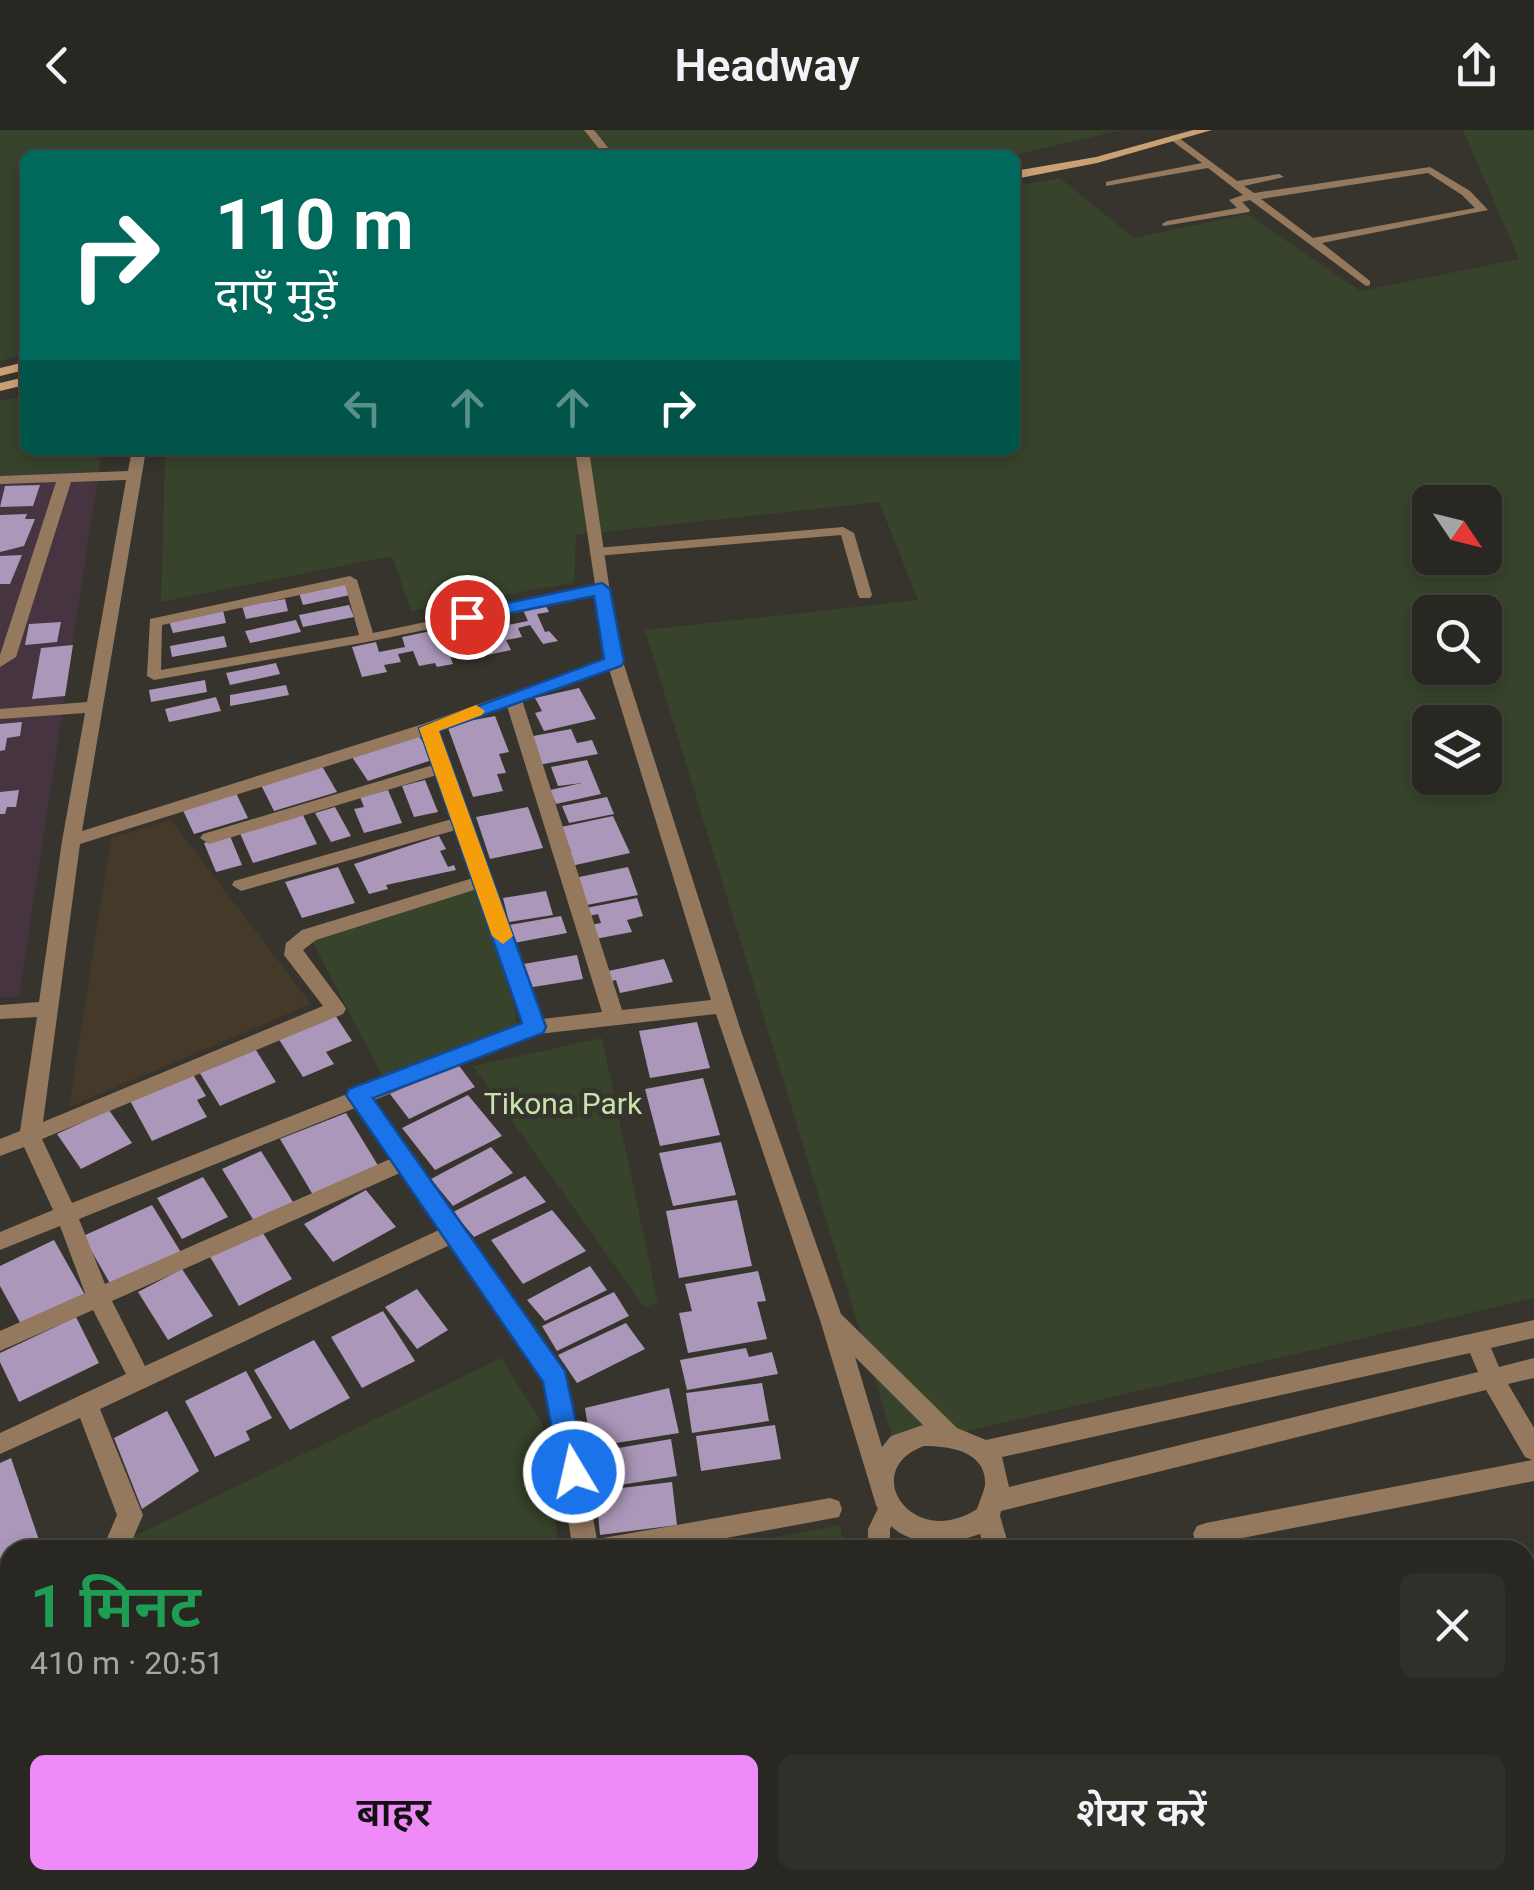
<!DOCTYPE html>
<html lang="hi">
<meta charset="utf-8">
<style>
:root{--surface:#282721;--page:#302f2a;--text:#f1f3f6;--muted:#a5a5a5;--line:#44443f;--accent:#ee8bf8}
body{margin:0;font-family:Roboto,"Noto Sans Devanagari",sans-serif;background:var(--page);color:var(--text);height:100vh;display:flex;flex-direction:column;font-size:38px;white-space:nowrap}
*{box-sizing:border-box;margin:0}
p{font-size:32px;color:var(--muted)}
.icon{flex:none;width:55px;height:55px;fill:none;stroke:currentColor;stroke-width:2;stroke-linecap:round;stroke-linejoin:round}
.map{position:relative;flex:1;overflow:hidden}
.drawer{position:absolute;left:0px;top:1410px;width:1535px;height:350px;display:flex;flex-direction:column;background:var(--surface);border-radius:30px 30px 0 0;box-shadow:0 5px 15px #0003,0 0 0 2px var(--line)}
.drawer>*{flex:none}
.hud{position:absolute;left:20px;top:20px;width:1000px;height:305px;border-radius:15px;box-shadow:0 5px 15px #0003,0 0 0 2px var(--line);background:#00695c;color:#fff;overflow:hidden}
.needle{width:65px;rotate:125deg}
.buttons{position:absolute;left:1412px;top:355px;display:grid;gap:20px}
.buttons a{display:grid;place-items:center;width:90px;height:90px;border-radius:15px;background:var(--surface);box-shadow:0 5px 15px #0003,0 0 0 2px var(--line);font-size:50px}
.pin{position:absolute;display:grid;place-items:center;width:85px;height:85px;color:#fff;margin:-42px;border:5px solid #fff;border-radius:50%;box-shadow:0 2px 10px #0007}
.me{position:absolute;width:110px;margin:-55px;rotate:351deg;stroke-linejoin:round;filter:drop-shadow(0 0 8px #0008)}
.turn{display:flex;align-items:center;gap:35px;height:210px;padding:0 30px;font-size:45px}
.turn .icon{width:130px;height:130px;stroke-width:2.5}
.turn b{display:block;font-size:70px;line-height:85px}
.lanes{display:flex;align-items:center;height:95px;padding:0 30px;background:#0003;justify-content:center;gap:50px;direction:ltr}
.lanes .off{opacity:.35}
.round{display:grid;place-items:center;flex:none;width:105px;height:105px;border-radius:15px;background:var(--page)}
.headline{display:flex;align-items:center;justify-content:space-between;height:170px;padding:0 30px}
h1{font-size:60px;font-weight:600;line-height:75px;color:#1e9e55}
.button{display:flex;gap:20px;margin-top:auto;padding:20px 30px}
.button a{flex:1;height:115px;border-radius:15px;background:var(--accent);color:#111;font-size:40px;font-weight:600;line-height:115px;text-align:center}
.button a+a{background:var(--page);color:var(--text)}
header{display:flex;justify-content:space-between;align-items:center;height:130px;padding:0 30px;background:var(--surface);font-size:45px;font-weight:600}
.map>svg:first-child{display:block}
.commercial{fill:#45392a}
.education{fill:#463541}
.green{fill:#37432b;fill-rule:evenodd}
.building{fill:#aa97b9}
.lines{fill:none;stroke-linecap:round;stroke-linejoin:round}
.lane{fill:#94795e;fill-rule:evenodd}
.street{fill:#94795e;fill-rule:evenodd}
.secondary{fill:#caa075;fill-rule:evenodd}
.route{fill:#1a73e8;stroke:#114b97;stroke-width:2.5}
.slow{fill:#f59e0b}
.labels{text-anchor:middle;stroke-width:10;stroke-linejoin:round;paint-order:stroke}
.park-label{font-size:30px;fill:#c6e4aa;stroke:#36342c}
</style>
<header><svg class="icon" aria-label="back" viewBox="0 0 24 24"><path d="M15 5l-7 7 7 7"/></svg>Headway<svg class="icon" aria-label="share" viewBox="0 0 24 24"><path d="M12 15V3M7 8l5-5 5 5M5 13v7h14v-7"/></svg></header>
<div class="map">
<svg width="1534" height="1760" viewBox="0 0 1534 1760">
<rect width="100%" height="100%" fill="#36342c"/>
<path class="commercial" d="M 171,690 L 311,874 L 69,977 L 111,708 Z"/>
<path class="education" d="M 25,266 L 25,320 L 102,320 L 19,867 L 0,867 L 0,271 Z"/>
<g class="green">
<path d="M 0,0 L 1122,0 L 1015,25 L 25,25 L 25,224 L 0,231 Z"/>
<path d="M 1463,0 L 1534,0 L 1534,1168 L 896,1318 L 645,500 L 918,470 L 879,372 L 576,405 L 574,453 L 411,481 L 392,426 L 161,472 L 165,320 L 1015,320 L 1015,56 L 1060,48 L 1134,108 L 1247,84 L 1360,161 L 1519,129 ZM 1430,372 L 1485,372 L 1485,428 L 1430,428 ZM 1430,482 L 1485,482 L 1485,538 L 1430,538 ZM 1430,592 L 1485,592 L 1485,648 L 1430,648 Z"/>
<path d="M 25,266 L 25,320 L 102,320 L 99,341 L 0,345 L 0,271 Z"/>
<path d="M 485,757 L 519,899 L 386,953 L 309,805 Z"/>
<path d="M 602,908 L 658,1173 L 644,1177 L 473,936 Z"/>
<path d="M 501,1228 L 542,1293 L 559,1420 L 121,1420 L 126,1410 Z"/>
<path d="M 840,1395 L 845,1420 L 708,1420 Z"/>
<path d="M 305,1750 L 602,1750 L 604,1760 L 359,1760 Z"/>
</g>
<g class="building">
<path d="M 40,355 L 33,376 L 0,377 L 5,356 Z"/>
<path d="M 27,384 L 25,389 L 35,389 L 24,416 L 0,422 L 0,385 Z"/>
<path d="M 22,425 L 10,454 L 0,454 L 0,426 Z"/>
<path d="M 346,454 L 350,465 L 303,475 L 299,463 Z"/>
<path d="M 285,469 L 288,481 L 246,489 L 242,476 Z"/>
<path d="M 545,474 L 549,482 L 537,484 L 545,502 L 549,501 L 558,511 L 543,514 L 530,495 L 518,498 L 522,507 L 506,510 L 511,520 L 478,527 L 471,512 L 459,515 L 461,521 L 449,523 L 453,534 L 437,537 L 435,533 L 419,536 L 413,521 L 398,524 L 401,532 L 384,535 L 387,542 L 362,547 L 352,517 L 376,512 L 379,522 L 405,517 L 402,507 L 436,500 L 440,509 L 466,504 L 464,498 L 470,497 L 467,492 L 477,490 L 476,486 L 497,482 L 503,496 L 528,491 L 522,478 Z"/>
<path d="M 349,475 L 354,487 L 303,497 L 299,485 Z"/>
<path d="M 223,480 L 226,493 L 173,503 L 169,491 Z"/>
<path d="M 296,490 L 301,502 L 250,513 L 245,501 Z"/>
<path d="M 61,492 L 57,512 L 25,515 L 29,494 Z"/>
<path d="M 224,506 L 227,517 L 172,527 L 170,516 Z"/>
<path d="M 73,515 L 65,566 L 32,569 L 41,518 Z"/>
<path d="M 276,533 L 280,544 L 230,555 L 226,543 Z"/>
<path d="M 205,550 L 207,562 L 151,572 L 149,560 Z"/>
<path d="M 286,555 L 289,565 L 230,576 L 230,565 Z"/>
<path d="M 579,558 L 596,589 L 544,601 L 535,583 L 542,581 L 535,568 Z"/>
<path d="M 216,567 L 221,581 L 169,592 L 165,579 Z"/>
<path d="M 495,586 L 509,622 L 499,624 L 506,643 L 497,644 L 503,661 L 473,667 L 447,595 Z"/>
<path d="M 22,592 L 20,606 L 7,608 L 5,620 L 0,621 L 0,594 Z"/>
<path d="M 571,599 L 577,613 L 592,610 L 598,624 L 538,635 L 528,607 Z"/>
<path d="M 416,602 L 435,629 L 368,651 L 350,624 Z"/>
<path d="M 587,630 L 601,664 L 556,674 L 550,660 L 582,653 L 558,656 L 551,637 Z"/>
<path d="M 322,636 L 337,662 L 274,681 L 261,655 Z"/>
<path d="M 425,650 L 438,682 L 414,687 L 402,656 Z"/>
<path d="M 19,660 L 16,677 L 7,677 L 5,684 L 0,684 L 0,662 Z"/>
<path d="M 388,660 L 402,693 L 364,703 L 354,679 L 364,677 L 360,667 Z"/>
<path d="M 235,661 L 248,688 L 194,704 L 181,676 Z"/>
<path d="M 607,667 L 614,684 L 569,693 L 562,676 Z"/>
<path d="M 335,677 L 351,706 L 331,712 L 315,683 Z"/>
<path d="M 528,677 L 543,718 L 490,729 L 476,687 Z"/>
<path d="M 302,683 L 317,714 L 253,733 L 239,701 Z"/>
<path d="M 613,686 L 630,723 L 571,736 L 566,722 L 571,721 L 561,697 Z"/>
<path d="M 230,706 L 242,735 L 216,742 L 204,713 Z"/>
<path d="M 439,706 L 446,719 L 440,721 L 448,737 L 454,735 L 456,740 L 386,755 L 388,759 L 369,764 L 354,734 Z"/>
<path d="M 338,737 L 355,773 L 302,788 L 285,752 Z"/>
<path d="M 628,737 L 638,765 L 587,775 L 579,747 Z"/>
<path d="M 546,761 L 553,785 L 509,792 L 503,768 Z"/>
<path d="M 637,768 L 643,786 L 627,790 L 632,802 L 595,809 L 590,795 L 601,793 L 598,784 L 589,786 L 586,778 Z"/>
<path d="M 561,786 L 567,803 L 514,813 L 509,795 Z"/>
<path d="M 577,825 L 583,849 L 527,858 L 523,834 Z"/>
<path d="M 664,829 L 673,852 L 620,863 L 616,850 L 608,852 L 604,842 Z"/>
<path d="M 335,885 L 352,911 L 326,922 L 334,934 L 303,947 L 278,908 Z"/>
<path d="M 697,892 L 710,938 L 650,948 L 639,901 Z"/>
<path d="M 254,917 L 276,952 L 220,976 L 198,940 Z"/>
<path d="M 457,933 L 475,957 L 409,989 L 390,964 Z"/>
<path d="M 192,943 L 206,966 L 197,970 L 207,987 L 152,1011 L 129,969 Z"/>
<path d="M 703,948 L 720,1005 L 660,1016 L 645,959 Z"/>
<path d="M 468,965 L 502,1006 L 435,1040 L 402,998 Z"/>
<path d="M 109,980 L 132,1013 L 81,1039 L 57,1004 Z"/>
<path d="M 346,983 L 379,1037 L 313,1065 L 280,1009 Z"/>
<path d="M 721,1012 L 736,1065 L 673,1076 L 659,1023 Z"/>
<path d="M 491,1017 L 513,1043 L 453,1076 L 431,1049 Z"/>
<path d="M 261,1021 L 293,1072 L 254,1091 L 222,1039 Z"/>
<path d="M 525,1046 L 546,1072 L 474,1107 L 453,1082 Z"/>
<path d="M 203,1047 L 228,1087 L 182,1109 L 157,1068 Z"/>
<path d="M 366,1060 L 396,1097 L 333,1132 L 304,1094 Z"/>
<path d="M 737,1070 L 752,1136 L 679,1148 L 666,1081 Z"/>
<path d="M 152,1075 L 182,1124 L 112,1157 L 83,1106 Z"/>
<path d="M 552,1080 L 586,1121 L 523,1154 L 491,1110 Z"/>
<path d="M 261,1100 L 292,1149 L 239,1176 L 209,1125 Z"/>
<path d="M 54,1110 L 85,1165 L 22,1196 L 0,1156 L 0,1136 Z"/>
<path d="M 590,1136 L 607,1160 L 545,1191 L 527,1170 Z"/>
<path d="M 182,1139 L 213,1186 L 168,1210 L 138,1162 Z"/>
<path d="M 758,1141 L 766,1171 L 757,1172 L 767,1209 L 688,1223 L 679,1183 L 692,1181 L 685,1154 Z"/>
<path d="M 417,1159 L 448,1200 L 417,1219 L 385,1177 Z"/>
<path d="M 614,1162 L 629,1186 L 557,1221 L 542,1196 Z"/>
<path d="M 383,1181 L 415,1231 L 362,1258 L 331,1207 Z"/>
<path d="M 76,1187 L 99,1233 L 19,1272 L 0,1232 L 0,1223 Z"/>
<path d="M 626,1193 L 645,1219 L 577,1253 L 558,1225 Z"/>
<path d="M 314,1210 L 350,1268 L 290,1300 L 254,1240 Z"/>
<path d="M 746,1218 L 749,1227 L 772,1222 L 778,1244 L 687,1260 L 680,1230 Z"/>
<path d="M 246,1241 L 272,1288 L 246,1301 L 250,1310 L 215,1327 L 185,1271 Z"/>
<path d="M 762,1253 L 769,1291 L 692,1303 L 686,1263 Z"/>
<path d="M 669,1258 L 679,1303 L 591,1317 L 585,1278 Z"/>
<path d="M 167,1281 L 199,1341 L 142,1379 L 114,1308 Z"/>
<path d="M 775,1295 L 781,1329 L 701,1341 L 696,1306 Z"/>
<path d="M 671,1309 L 677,1346 L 594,1359 L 589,1323 Z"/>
<path d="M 11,1328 L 40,1413 L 10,1420 L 10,1425 L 0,1430 L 0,1333 Z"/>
<path d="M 672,1352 L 677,1395 L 600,1405 L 596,1361 Z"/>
<path d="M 10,1455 L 10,1559 L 0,1562 L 0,1460 Z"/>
<path d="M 664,1750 L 760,1750 L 762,1760 L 665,1760 Z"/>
<path d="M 804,1750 L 891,1750 L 893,1760 L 806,1760 Z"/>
</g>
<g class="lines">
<g class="lane">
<path d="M 584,0 L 594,0 L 614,25 L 604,25 Z"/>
<path d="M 1175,5 L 1237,51 L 1279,44 L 1284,47 L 1244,56 L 1254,63 L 1430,37 L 1470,61 L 1488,80 L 1322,113 L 1370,151 L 1370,155 L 1366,156 L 1250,70 L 1242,72 L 1250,80 L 1249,82 L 1163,96 L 1162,94 L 1167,91 L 1237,78 L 1229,70 L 1243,65 L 1208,38 L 1106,56 L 1106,52 L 1110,51 L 1202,33 L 1171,10 L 1171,6 ZM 1428,43 L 1462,65 L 1475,78 L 1313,108 L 1261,69 Z"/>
<path d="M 843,397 L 854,403 L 872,465 L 870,468 L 860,468 L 858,465 L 841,405 L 596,426 L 589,422 L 596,418 Z"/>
<path d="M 350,446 L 357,450 L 373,503 L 602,455 L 609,459 L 602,463 L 367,512 L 154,550 L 147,546 L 150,489 ZM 345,455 L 359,505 L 161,540 L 162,495 Z"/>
<path d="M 890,1367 L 898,1370 L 901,1377 L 890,1399 L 890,1420 L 868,1420 L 868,1399 L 882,1370 Z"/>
</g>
<g class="street">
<path d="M 132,320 L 146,320 L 82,701 L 423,594 L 606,529 L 575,320 L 589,320 L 618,516 L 741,901 L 841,1184 L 957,1298 L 986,1310 L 1534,1190 L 1534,1208 L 1491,1218 L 1499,1237 L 1534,1228 L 1534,1248 L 1508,1254 L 1534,1298 L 1534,1351 L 1222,1412 L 1225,1420 L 1199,1420 L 1193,1404 L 1197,1396 L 1206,1393 L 1532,1330 L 1525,1327 L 1486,1260 L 1001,1381 L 1000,1386 L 1010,1420 L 984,1420 L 980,1404 C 941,1418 896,1418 876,1375 L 820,1190 L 716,884 L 538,904 L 372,971 L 564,1242 L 597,1409 L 830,1368 L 839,1371 L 842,1379 L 839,1387 L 662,1420 L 573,1420 L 545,1252 L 450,1115 L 100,1279 L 143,1385 L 128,1420 L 102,1420 L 117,1385 L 80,1288 L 0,1324 L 0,1303 L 126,1244 L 93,1180 L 0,1221 L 0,1201 L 85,1163 L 60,1096 L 0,1120 L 0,1102 L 53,1080 L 24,1017 L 0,1026 L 0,1009 L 20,1001 L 37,887 L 0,889 L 0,875 L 39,872 L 62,711 L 85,583 L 0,589 L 0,579 L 87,572 L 126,350 L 71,352 L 16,527 L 0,537 L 0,525 L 56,352 L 0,354 L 0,346 L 128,341 ZM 609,539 L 711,870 L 622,880 L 522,570 ZM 507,576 L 602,882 L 542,889 L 438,600 ZM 423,606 L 433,635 L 203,704 L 200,708 L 209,714 L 437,645 L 452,689 L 234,751 L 232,755 L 241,761 L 456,700 L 473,748 L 302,800 L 286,813 L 284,825 L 323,876 L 43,992 L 80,714 ZM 477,759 L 524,894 L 361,958 L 350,960 L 347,964 L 72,1073 L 42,1009 L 343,884 L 346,879 L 343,874 L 303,820 L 316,810 ZM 355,978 L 390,1029 L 105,1154 L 79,1089 ZM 400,1043 L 439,1100 L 145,1236 L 112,1171 ZM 1470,1223 L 1478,1242 L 1009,1357 L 1002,1327 ZM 855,1227 L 923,1295 L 891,1306 L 882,1317 ZM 924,1316 C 949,1316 987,1321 985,1355 C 984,1362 979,1372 977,1379 C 912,1421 858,1340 924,1316 Z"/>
<path d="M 1534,1509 L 1534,1533 L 1525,1535 L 1525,1511 Z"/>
<path d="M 10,1590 L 10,1629 L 0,1633 L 0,1594 Z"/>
<path d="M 0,1724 L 10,1726 L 10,1750 L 20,1750 L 10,1754 L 0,1752 Z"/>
<path d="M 1534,1739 L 1534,1760 L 1472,1760 L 1476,1750 L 1525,1750 L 1525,1740 Z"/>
<path d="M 49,1750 L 124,1750 L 128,1760 L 53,1760 Z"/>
<path d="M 626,1750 L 654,1750 L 656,1760 L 628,1760 Z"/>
<path d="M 773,1750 L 801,1750 L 803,1760 L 775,1760 Z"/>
<path d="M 951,1750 L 979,1750 L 982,1760 L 954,1760 Z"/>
<path d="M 1004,1750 L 1032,1750 L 1035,1760 L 1007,1760 Z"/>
<path d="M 1073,1750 L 1101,1750 L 1104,1760 L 1076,1760 Z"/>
<path d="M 1115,1750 L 1143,1750 L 1146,1760 L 1118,1760 Z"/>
<path d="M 1319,1750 L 1347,1750 L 1351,1760 L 1323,1760 Z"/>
</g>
<g class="secondary">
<path d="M 1193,0 L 1212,0 L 1097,33 L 1015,49 L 1015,41 L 1096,27 Z"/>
<path d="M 25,232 L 25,240 L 0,246 L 0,238 Z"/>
<path d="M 25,247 L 25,255 L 0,261 L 0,253 Z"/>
</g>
</g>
<path class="route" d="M 602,453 L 610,459 L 624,532 L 621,536 L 439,601 L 546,897 L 543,903 L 373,968 L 565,1241 L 587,1342 L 583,1350 L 574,1354 L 564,1350 L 560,1342 L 543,1252 L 346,965 L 349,959 L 522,893 L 419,598 L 604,529 L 594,466 L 467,492 L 461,491 L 461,483 Z"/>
<path class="slow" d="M 476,575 L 485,581 L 482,585 L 439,601 L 513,806 L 503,814 L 492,806 L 419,598 Z"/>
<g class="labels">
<g class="park-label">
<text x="563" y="984">Tikona Park</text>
</g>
</g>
</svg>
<div class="buttons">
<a><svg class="needle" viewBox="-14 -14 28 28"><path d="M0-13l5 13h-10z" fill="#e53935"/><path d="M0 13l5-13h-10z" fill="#a5a5a5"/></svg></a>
<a><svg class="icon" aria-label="search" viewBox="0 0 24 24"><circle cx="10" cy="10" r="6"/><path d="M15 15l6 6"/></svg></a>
<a><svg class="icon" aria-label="layers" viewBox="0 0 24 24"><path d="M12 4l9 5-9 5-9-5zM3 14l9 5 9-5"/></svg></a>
</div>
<div class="pin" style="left:467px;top:487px;background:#d93025"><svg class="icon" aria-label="arrive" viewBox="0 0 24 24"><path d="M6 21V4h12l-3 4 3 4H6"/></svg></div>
<svg class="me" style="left:574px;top:1342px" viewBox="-20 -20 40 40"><circle r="17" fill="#1a73e8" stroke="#fff" stroke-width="3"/><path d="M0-11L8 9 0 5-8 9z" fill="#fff"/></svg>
<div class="hud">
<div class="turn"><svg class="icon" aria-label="right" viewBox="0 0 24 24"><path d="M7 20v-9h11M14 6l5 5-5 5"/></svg><div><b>110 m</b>दाएँ मुड़ें</div></div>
<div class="lanes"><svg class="icon off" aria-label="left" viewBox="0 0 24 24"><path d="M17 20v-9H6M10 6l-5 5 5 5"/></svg><svg class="icon off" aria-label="ahead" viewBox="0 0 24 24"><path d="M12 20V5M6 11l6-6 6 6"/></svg><svg class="icon off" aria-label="ahead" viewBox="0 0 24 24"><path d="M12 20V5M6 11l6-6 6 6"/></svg><svg class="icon" aria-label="right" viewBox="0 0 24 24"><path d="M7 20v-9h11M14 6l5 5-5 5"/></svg></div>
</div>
<section class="drawer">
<div class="headline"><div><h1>1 मिनट</h1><p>410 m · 20:51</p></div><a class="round"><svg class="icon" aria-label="close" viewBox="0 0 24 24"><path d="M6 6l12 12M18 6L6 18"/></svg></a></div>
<div class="button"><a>बाहर</a><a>शेयर करें</a></div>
</section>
</div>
